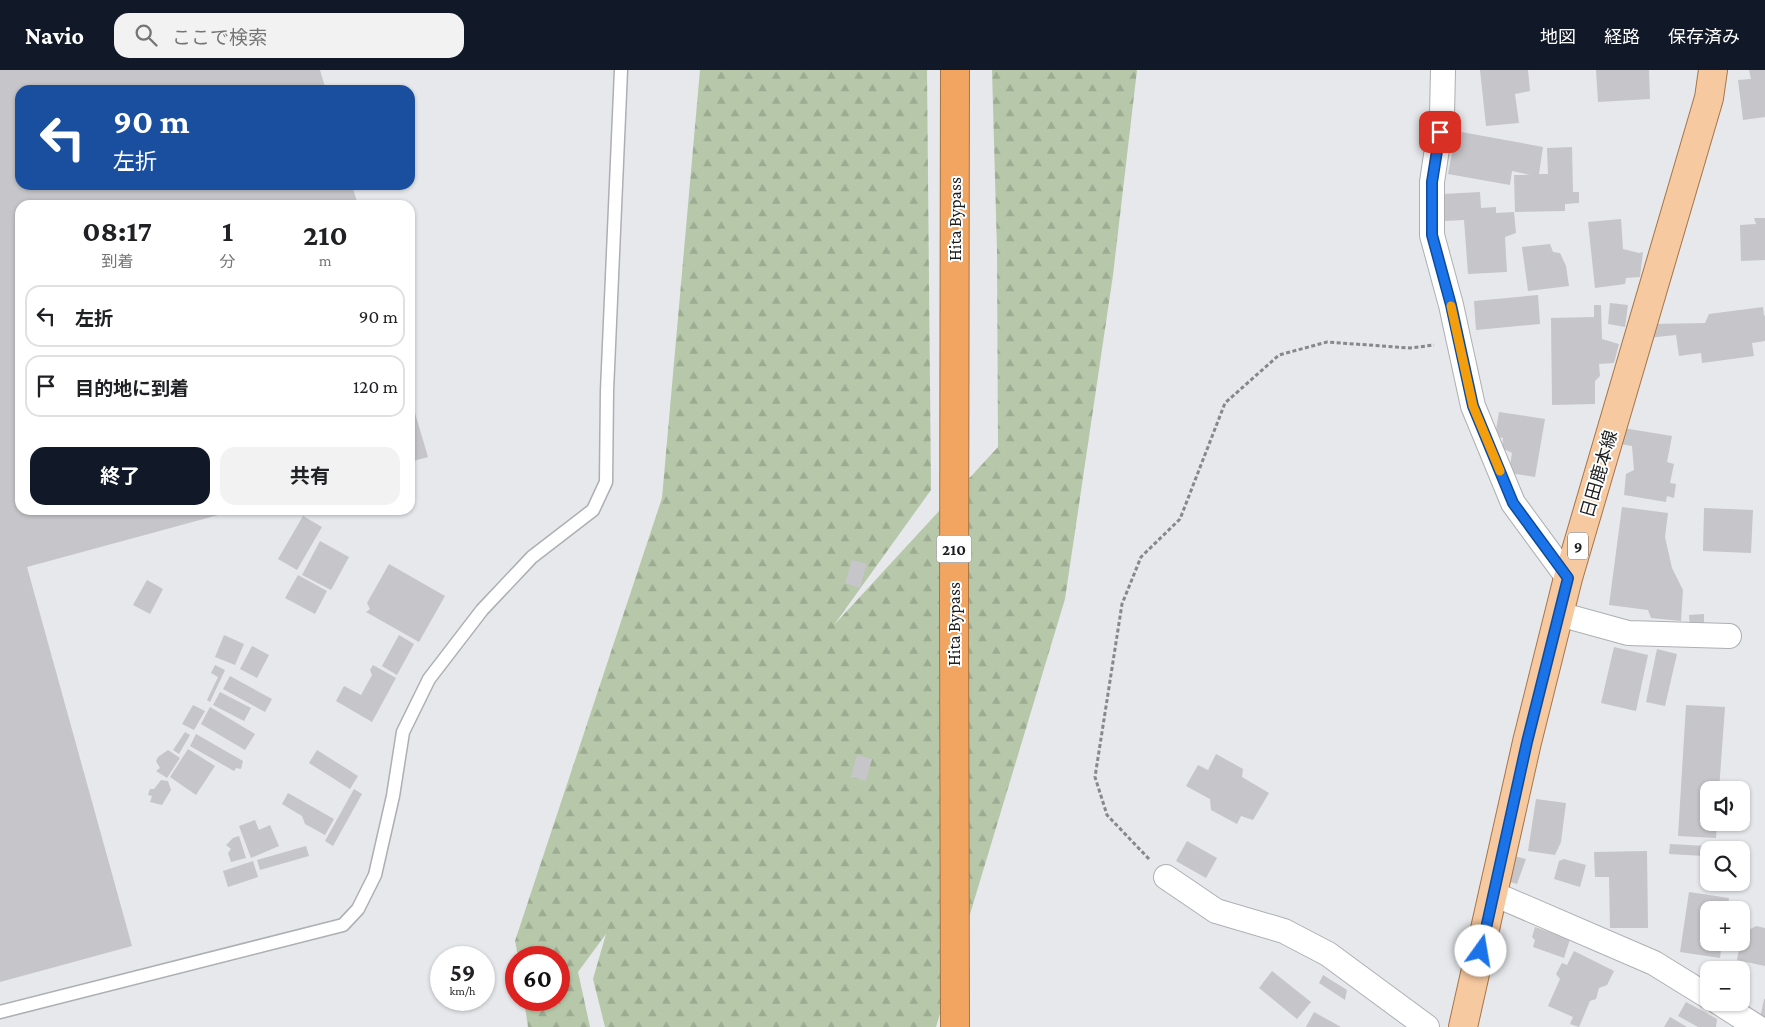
<!DOCTYPE html>
<html lang="ja">
<meta charset="utf-8">
<style>
:root{--surface:#fff;--page:#f2f2f2;--text:#202124;--muted:#757577;--line:#e0e0e0;--accent:#111827}
body{margin:0;font-family:"Crimson Pro","Noto Sans JP",serif;background:var(--page);color:var(--text);height:100vh;display:flex;flex-direction:column;font-size:19px;white-space:nowrap}
*{box-sizing:border-box;margin:0}
p{font-size:16px;color:var(--muted)}
.icon{flex:none;width:28px;height:28px;fill:none;stroke:currentColor;stroke-width:2;stroke-linecap:round;stroke-linejoin:round}
.map{position:relative;flex:1;overflow:hidden}
.sheet{position:absolute;left:15px;top:130px;width:400px;height:315px;display:flex;flex-direction:column;background:var(--surface);border-radius:15px;box-shadow:0 1px 4px #0004}
.sheet>*{flex:none}
.guide{position:absolute;left:15px;top:15px;width:400px;height:105px;border-radius:15px;box-shadow:0 1px 4px #0004;background:#1a4fa0;color:#fff;overflow:hidden}
.controls{position:absolute;left:1700px;top:711px;display:grid;gap:10px}
.controls a{display:grid;place-items:center;width:50px;height:50px;border-radius:10px;background:var(--surface);box-shadow:0 1px 4px #0004;font-size:25px}
.speed{position:absolute;left:430px;top:876px;display:flex;gap:10px;font-size:25px;font-weight:700;text-align:center}
.speed>*{display:grid;place-content:center;width:65px;height:65px;border-radius:50%;background:var(--surface);box-shadow:0 1px 4px #0004;line-height:1}
.speed small{font-size:12px;font-weight:400}
.speed .limit{border:8px solid #d22;background:#fff;color:#111}
.pin{position:absolute;display:grid;place-items:center;width:42px;height:42px;color:#fff;margin:-21px;border-radius:10px;box-shadow:0 2px 8px #0006}
.me{position:absolute;width:55px;margin:-28px;rotate:13deg;stroke-linejoin:round;filter:drop-shadow(0 0 4px #0008)}
.turn{display:flex;align-items:center;gap:18px;height:105px;padding:0 15px;font-size:22px}
.turn .icon{width:65px;height:65px;stroke-width:2.5}
.turn b{display:block;font-size:35px;line-height:42px}
.eta{display:flex;justify-content:space-evenly;align-items:center;height:85px;text-align:center}
.eta b{font-size:30px;font-weight:700;line-height:35px}
.button{display:flex;gap:10px;margin-top:auto;padding:10px 15px}
.button a{flex:1;height:58px;border-radius:15px;background:var(--accent);color:#fff;font-size:20px;font-weight:700;line-height:58px;text-align:center}
.button a+a{background:var(--page);color:var(--text)}
ul{padding:0;list-style:none}
li{display:flex;align-items:center;gap:15px;height:62px;margin:0 10px 8px;padding:0 5px;border:2px solid var(--line);border-radius:15px}
li div{flex:1}
li b{display:block;font-size:19px}
li em{font-style:normal}
header{display:flex;align-items:center;gap:30px;box-sizing:border-box;height:70px;padding:0 25px;background:var(--accent);color:#fff}
header strong{font-size:24px}
nav{display:flex;gap:28px;margin-inline-start:auto;font-size:18px}
.search{width:350px;height:45px;background:var(--page);display:flex;align-items:center;gap:12px;box-sizing:border-box;padding:0 18px;border-radius:15px;color:var(--muted);font-size:19px}
.map>svg:first-child{display:block}
.forest{fill:url(#forest-firs)}
.building{fill:#c6c5c9}
.lines{fill:none;stroke-linecap:round;stroke-linejoin:round}
.lane-casing{stroke:#adafb3;stroke-width:15}
.street-casing{stroke:#adafb3;stroke-width:26}
.primary-casing{stroke:#a67549;stroke-width:30}
.highway-casing{stroke:#a67549;stroke-width:30}
.path{stroke:#86888b;stroke-width:3;stroke-dasharray:4 2.5;stroke-linecap:butt}
.lane{stroke:#fff;stroke-width:12}
.street{stroke:#fff;stroke-width:24}
.primary{stroke:#f7c9a0;stroke-width:28}
.highway{stroke:#f1a560;stroke-width:28}
.route-casing{stroke:#114b97;stroke-width:12}
.route{stroke:#1a73e8;stroke-width:9}
.slow{stroke:#f59e0b;stroke-width:9}
.labels{text-anchor:middle;stroke-width:4;stroke-linejoin:round;paint-order:stroke}
.shield{fill:#fff;stroke:#606162;stroke-width:1}
.shield-label{font-size:16px;font-weight:bold;fill:#1c1d1f}
.street-label{font-size:18px;fill:#1c1d1f;stroke:#fff}
</style>
<header>
<strong>Navio</strong>
<div class="search"><svg class="icon" aria-label="search" viewBox="0 0 24 24"><circle cx="10" cy="10" r="6"/><path d="M15 15l6 6"/></svg>ここで検索</div>
<nav><a>地図</a><a>経路</a><a>保存済み</a></nav>
</header>
<div class="map">
<svg width="1765" height="957" viewBox="0 0 1765 957">
<defs>
<pattern id="forest-firs" width="22" height="20" patternUnits="userSpaceOnUse" patternTransform="scale(1.25)"><rect width="22" height="20" fill="#b6c8a9"/><path d="M5 1l3.5 6h-7zM16 11l3.5 6h-7z" fill="#9cab91"/></pattern>
</defs>
<rect width="100%" height="100%" fill="#e6e8ec"/>
<path class="forest" d="M 700,0 L 927,0 L 931,420 L 834,555 L 998,377 L 997,180 L 992,0 L 1137,0 L 1113,205 L 1065,529 L 936,957 L 605,957 L 593,909 L 606,864 L 578,902 L 590,957 L 528,957 L 524,930 L 559,930 L 559,888 L 518,887 L 515,871 L 662,428 Z"/>
<g class="building">
<path d="M 0,0 L 320,0 L 326,20 L 20,20 L 20,115 L 352,115 L 358,135 L 20,135 L 20,440 L 233,441 L 27,497 L 132,876 L 0,912 Z"/>
<path d="M 1480,0 L 1528,0 L 1530,21 L 1515,24 L 1519,53 L 1486,56 Z"/>
<path d="M 1596,0 L 1649,0 L 1650,29 L 1598,32 Z"/>
<path d="M 1749,0 L 1765,0 L 1765,47 L 1743,50 L 1738,10 L 1751,9 Z"/>
<path d="M 1456,61 L 1543,77 L 1539,104 L 1548,104 L 1547,78 L 1572,77 L 1573,122 L 1579,122 L 1579,133 L 1565,134 L 1565,141 L 1515,142 L 1514,105 L 1530,105 L 1512,101 L 1510,115 L 1448,104 Z"/>
<path d="M 1480,122 L 1481,138 L 1496,137 L 1496,143 L 1514,142 L 1516,163 L 1505,167 L 1507,202 L 1468,204 L 1464,150 L 1444,151 L 1443,124 Z"/>
<path d="M 1754,148 L 1765,148 L 1765,190 L 1741,191 L 1740,155 L 1756,154 Z"/>
<path d="M 1621,149 L 1623,179 L 1639,183 L 1643,182 L 1640,207 L 1626,208 L 1625,214 L 1595,218 L 1588,152 Z"/>
<path d="M 1550,174 L 1553,182 L 1560,183 L 1566,196 L 1569,216 L 1528,221 L 1522,177 Z"/>
<path d="M 1538,225 L 1540,254 L 1476,260 L 1474,231 Z"/>
<path d="M 1610,233 L 1628,235 L 1625,257 L 1608,254 Z"/>
<path d="M 1594,235 L 1601,235 L 1602,269 L 1619,274 L 1614,293 L 1599,294 L 1600,306 L 1595,311 L 1595,334 L 1552,335 L 1551,248 L 1594,247 Z"/>
<path d="M 1763,237 L 1764,246 L 1765,245 L 1765,271 L 1752,273 L 1754,286 L 1702,293 L 1701,283 L 1679,286 L 1676,265 L 1647,268 L 1653,254 L 1705,253 L 1709,244 Z"/>
<path d="M 410,326 L 428,387 L 410,392 Z"/>
<path d="M 1499,342 L 1545,349 L 1535,407 L 1509,403 L 1512,383 L 1502,378 L 1503,368 L 1495,366 Z"/>
<path d="M 1623,358 L 1672,366 L 1667,392 L 1674,394 L 1670,413 L 1676,414 L 1674,428 L 1667,426 L 1666,432 L 1624,425 L 1626,404 L 1634,400 L 1632,376 L 1620,374 Z"/>
<path d="M 1622,437 L 1668,443 L 1665,467 L 1672,498 L 1683,520 L 1681,551 L 1651,548 L 1648,540 L 1609,535 Z"/>
<path d="M 1704,438 L 1753,440 L 1751,483 L 1703,481 Z"/>
<path d="M 303,446 L 322,457 L 297,500 L 278,489 Z"/>
<path d="M 320,471 L 349,487 L 331,520 L 302,505 Z"/>
<path d="M 852,490 L 867,494 L 860,518 L 845,513 Z"/>
<path d="M 389,494 L 445,526 L 419,572 L 366,542 L 370,539 L 367,533 Z"/>
<path d="M 298,505 L 327,521 L 315,544 L 285,528 Z"/>
<path d="M 147,510 L 163,519 L 150,544 L 133,535 Z"/>
<path d="M 1704,544 L 1704,556 L 1690,557 L 1689,545 Z"/>
<path d="M 224,565 L 244,574 L 235,595 L 215,587 Z"/>
<path d="M 399,565 L 414,574 L 397,605 L 382,596 Z"/>
<path d="M 252,576 L 269,585 L 257,608 L 240,599 Z"/>
<path d="M 1614,577 L 1648,585 L 1636,641 L 1601,633 Z"/>
<path d="M 1657,579 L 1677,584 L 1665,636 L 1646,632 Z"/>
<path d="M 215,595 L 225,600 L 210,632 L 207,630 L 218,607 L 211,603 Z"/>
<path d="M 373,595 L 396,608 L 372,652 L 336,631 L 344,616 L 361,625 L 372,605 L 370,600 Z"/>
<path d="M 230,606 L 272,629 L 265,642 L 223,619 Z"/>
<path d="M 220,622 L 251,638 L 244,651 L 213,635 Z"/>
<path d="M 193,635 L 205,641 L 194,660 L 182,654 Z"/>
<path d="M 1686,635 L 1725,637 L 1719,720 L 1709,720 L 1709,752 L 1717,752 L 1716,768 L 1678,766 Z"/>
<path d="M 210,637 L 255,664 L 245,680 L 201,654 Z"/>
<path d="M 185,662 L 190,665 L 179,684 L 173,680 Z"/>
<path d="M 196,664 L 243,691 L 241,699 L 236,698 L 234,701 L 190,676 Z"/>
<path d="M 188,679 L 215,696 L 196,725 L 170,707 Z"/>
<path d="M 168,680 L 180,688 L 167,708 L 156,701 L 160,698 L 156,691 L 158,687 Z"/>
<path d="M 317,680 L 358,706 L 350,719 L 309,693 Z"/>
<path d="M 1216,684 L 1243,699 L 1242,707 L 1269,723 L 1253,750 L 1241,746 L 1237,754 L 1211,740 L 1210,729 L 1186,716 L 1198,695 L 1208,700 Z"/>
<path d="M 857,685 L 872,689 L 866,711 L 851,707 Z"/>
<path d="M 161,710 L 168,711 L 171,720 L 162,735 L 150,732 L 152,726 L 148,725 L 150,719 L 154,719 Z"/>
<path d="M 354,719 L 362,724 L 333,776 L 325,771 Z"/>
<path d="M 288,723 L 334,749 L 325,765 L 305,754 L 302,746 L 282,734 Z"/>
<path d="M 1536,729 L 1566,733 L 1561,772 L 1555,785 L 1528,781 Z"/>
<path d="M 255,750 L 259,760 L 270,755 L 279,776 L 251,788 L 239,756 Z"/>
<path d="M 239,766 L 246,788 L 231,792 L 228,783 L 231,779 L 226,775 L 233,768 Z"/>
<path d="M 1187,771 L 1217,788 L 1206,808 L 1176,791 Z"/>
<path d="M 1670,774 L 1706,776 L 1705,786 L 1669,784 Z"/>
<path d="M 306,776 L 309,786 L 260,800 L 257,790 Z"/>
<path d="M 1647,781 L 1648,858 L 1610,858 L 1609,807 L 1595,807 L 1594,782 Z"/>
<path d="M 1514,786 L 1526,789 L 1517,814 L 1506,811 Z"/>
<path d="M 1564,789 L 1586,795 L 1580,817 L 1554,809 L 1559,791 Z"/>
<path d="M 253,791 L 258,807 L 228,817 L 223,801 Z"/>
<path d="M 1711,812 L 1737,812 L 1736,821 L 1710,817 Z"/>
<path d="M 1689,822 L 1729,828 L 1727,840 L 1709,840 L 1709,872 L 1722,872 L 1720,888 L 1680,882 Z"/>
<path d="M 1756,856 L 1765,858 L 1765,896 L 1737,890 L 1742,864 Z"/>
<path d="M 1535,857 L 1570,869 L 1564,888 L 1533,877 L 1535,870 L 1532,867 Z"/>
<path d="M 1574,881 L 1614,901 L 1607,915 L 1599,918 L 1596,929 L 1590,931 L 1579,957 L 1570,954 L 1573,947 L 1548,936 L 1560,909 L 1556,904 L 1562,893 L 1567,895 Z"/>
<path d="M 1272,901 L 1311,932 L 1297,949 L 1259,918 Z"/>
<path d="M 1323,905 L 1347,920 L 1345,930 L 1319,913 Z"/>
<path d="M 1764,929 L 1765,929 L 1765,949 L 1760,948 Z"/>
<path d="M 1686,932 L 1717,949 L 1716,957 L 1698,957 L 1678,946 Z"/>
<path d="M 1314,942 L 1341,957 L 1306,957 Z"/>
<path d="M 1670,947 L 1687,957 L 1664,957 Z"/>
</g>
<g class="lines">
<defs>
<path id="lane" d="M 0,942 L 343,855 L 358,839 L 375,805 L 393,726 L 403,662 L 429,609 L 482,540 L 532,487 L 593,440 L 606,412 L 607,321 L 621,0"/>
<g id="street">
<path d="M 1443,0 L 1442,45 L 1432,112 L 1432,165 L 1451,235 L 1473,336 L 1513,433 L 1568,508"/>
<path d="M 1559,544 L 1628,563 L 1729,566"/>
<path d="M 1166,807 L 1216,841 L 1284,861 L 1328,884 L 1427,957"/>
<path d="M 1494,824 L 1654,893 L 1709,927"/>
<path d="M 1718,932 L 1757,957"/>
</g>
<path id="primary" d="M 1463,957 L 1527,672 L 1568,508 L 1709,28 L 1713,0"/>
<path id="highway" d="M 955,957 L 954,537 L 955,0"/>
</defs>
<use href="#lane" class="lane-casing"/>
<use href="#street" class="street-casing"/>
<use href="#primary" class="primary-casing"/>
<use href="#highway" class="highway-casing"/>
<path class="path" d="M 1149,789 L 1107,745 L 1095,707 L 1122,534 L 1141,487 L 1180,449 L 1225,333 L 1279,285 L 1327,272 L 1410,278 L 1434,275"/>
<use href="#lane" class="lane"/>
<use href="#street" class="street"/>
<use href="#primary" class="primary"/>
<use href="#highway" class="highway"/>
</g>
<g class="lines">
<defs>
<path id="route" d="M 1440,62 L 1432,112 L 1432,165 L 1451,235 L 1473,336 L 1513,433 L 1568,508 L 1527,672 L 1481,881"/>
</defs>
<use href="#route" class="route-casing"/>
<use href="#route" class="route"/>
<path class="slow" d="M 1451,236 L 1473,336 L 1500,401"/>
</g>
<g class="labels">
<g class="shield">
<rect x="1568" y="462.5" width="20" height="27" rx="4"/>
<rect x="936.5" y="465.5" width="35" height="27" rx="4"/>
</g>
<g class="shield-label">
<text x="1578" y="482">9</text>
<text x="954" y="485">210</text>
</g>
<g class="street-label">
<text transform="translate(955 149) rotate(-90)" y="6">Hita Bypass</text>
<text transform="translate(1599 404) rotate(-74)" y="6">日田鹿本線</text>
<text transform="translate(954 554) rotate(-90)" y="6">Hita Bypass</text>
</g>
</g>
</svg>
<div class="controls">
<a><svg class="icon" aria-label="sound" viewBox="0 0 24 24"><path d="M4 9h4l5-4v14l-5-4H4zM17 9q2 3 0 6"/></svg></a>
<a><svg class="icon" aria-label="search" viewBox="0 0 24 24"><circle cx="10" cy="10" r="6"/><path d="M15 15l6 6"/></svg></a>
<a>+</a>
<a>−</a>
</div>
<div class="speed"><div>59<small>km/h</small></div><div class="limit">60</div></div>
<div class="pin" style="left:1440px;top:62px;background:#d93025"><svg class="icon" aria-label="arrive" viewBox="0 0 24 24"><path d="M6 21V4h12l-3 4 3 4H6"/></svg></div>
<svg class="me" style="left:1481px;top:881px" viewBox="-20 -20 40 40"><circle r="19" fill="#fff"/><path d="M0-13L10 11 0 6-10 11z" fill="#1a73e8"/></svg>
<div class="guide">
<div class="turn"><svg class="icon" aria-label="left" viewBox="0 0 24 24"><path d="M17 20v-9H6M10 6l-5 5 5 5"/></svg><div><b>90 m</b>左折</div></div>
</div>
<section class="sheet">
<div class="eta">
<div><b>08:17</b><p>到着</p></div>
<div><b>1</b><p>分</p></div>
<div><b>210</b><p>m</p></div>
</div>
<ul>
<li><svg class="icon" aria-label="left" viewBox="0 0 24 24"><path d="M17 20v-9H6M10 6l-5 5 5 5"/></svg><div><b>左折</b></div><em>90 m</em></li>
<li><svg class="icon" aria-label="arrive" viewBox="0 0 24 24"><path d="M6 21V4h12l-3 4 3 4H6"/></svg><div><b>目的地に到着</b></div><em>120 m</em></li>
</ul>
<div class="button"><a>終了</a><a>共有</a></div>
</section>
</div>
